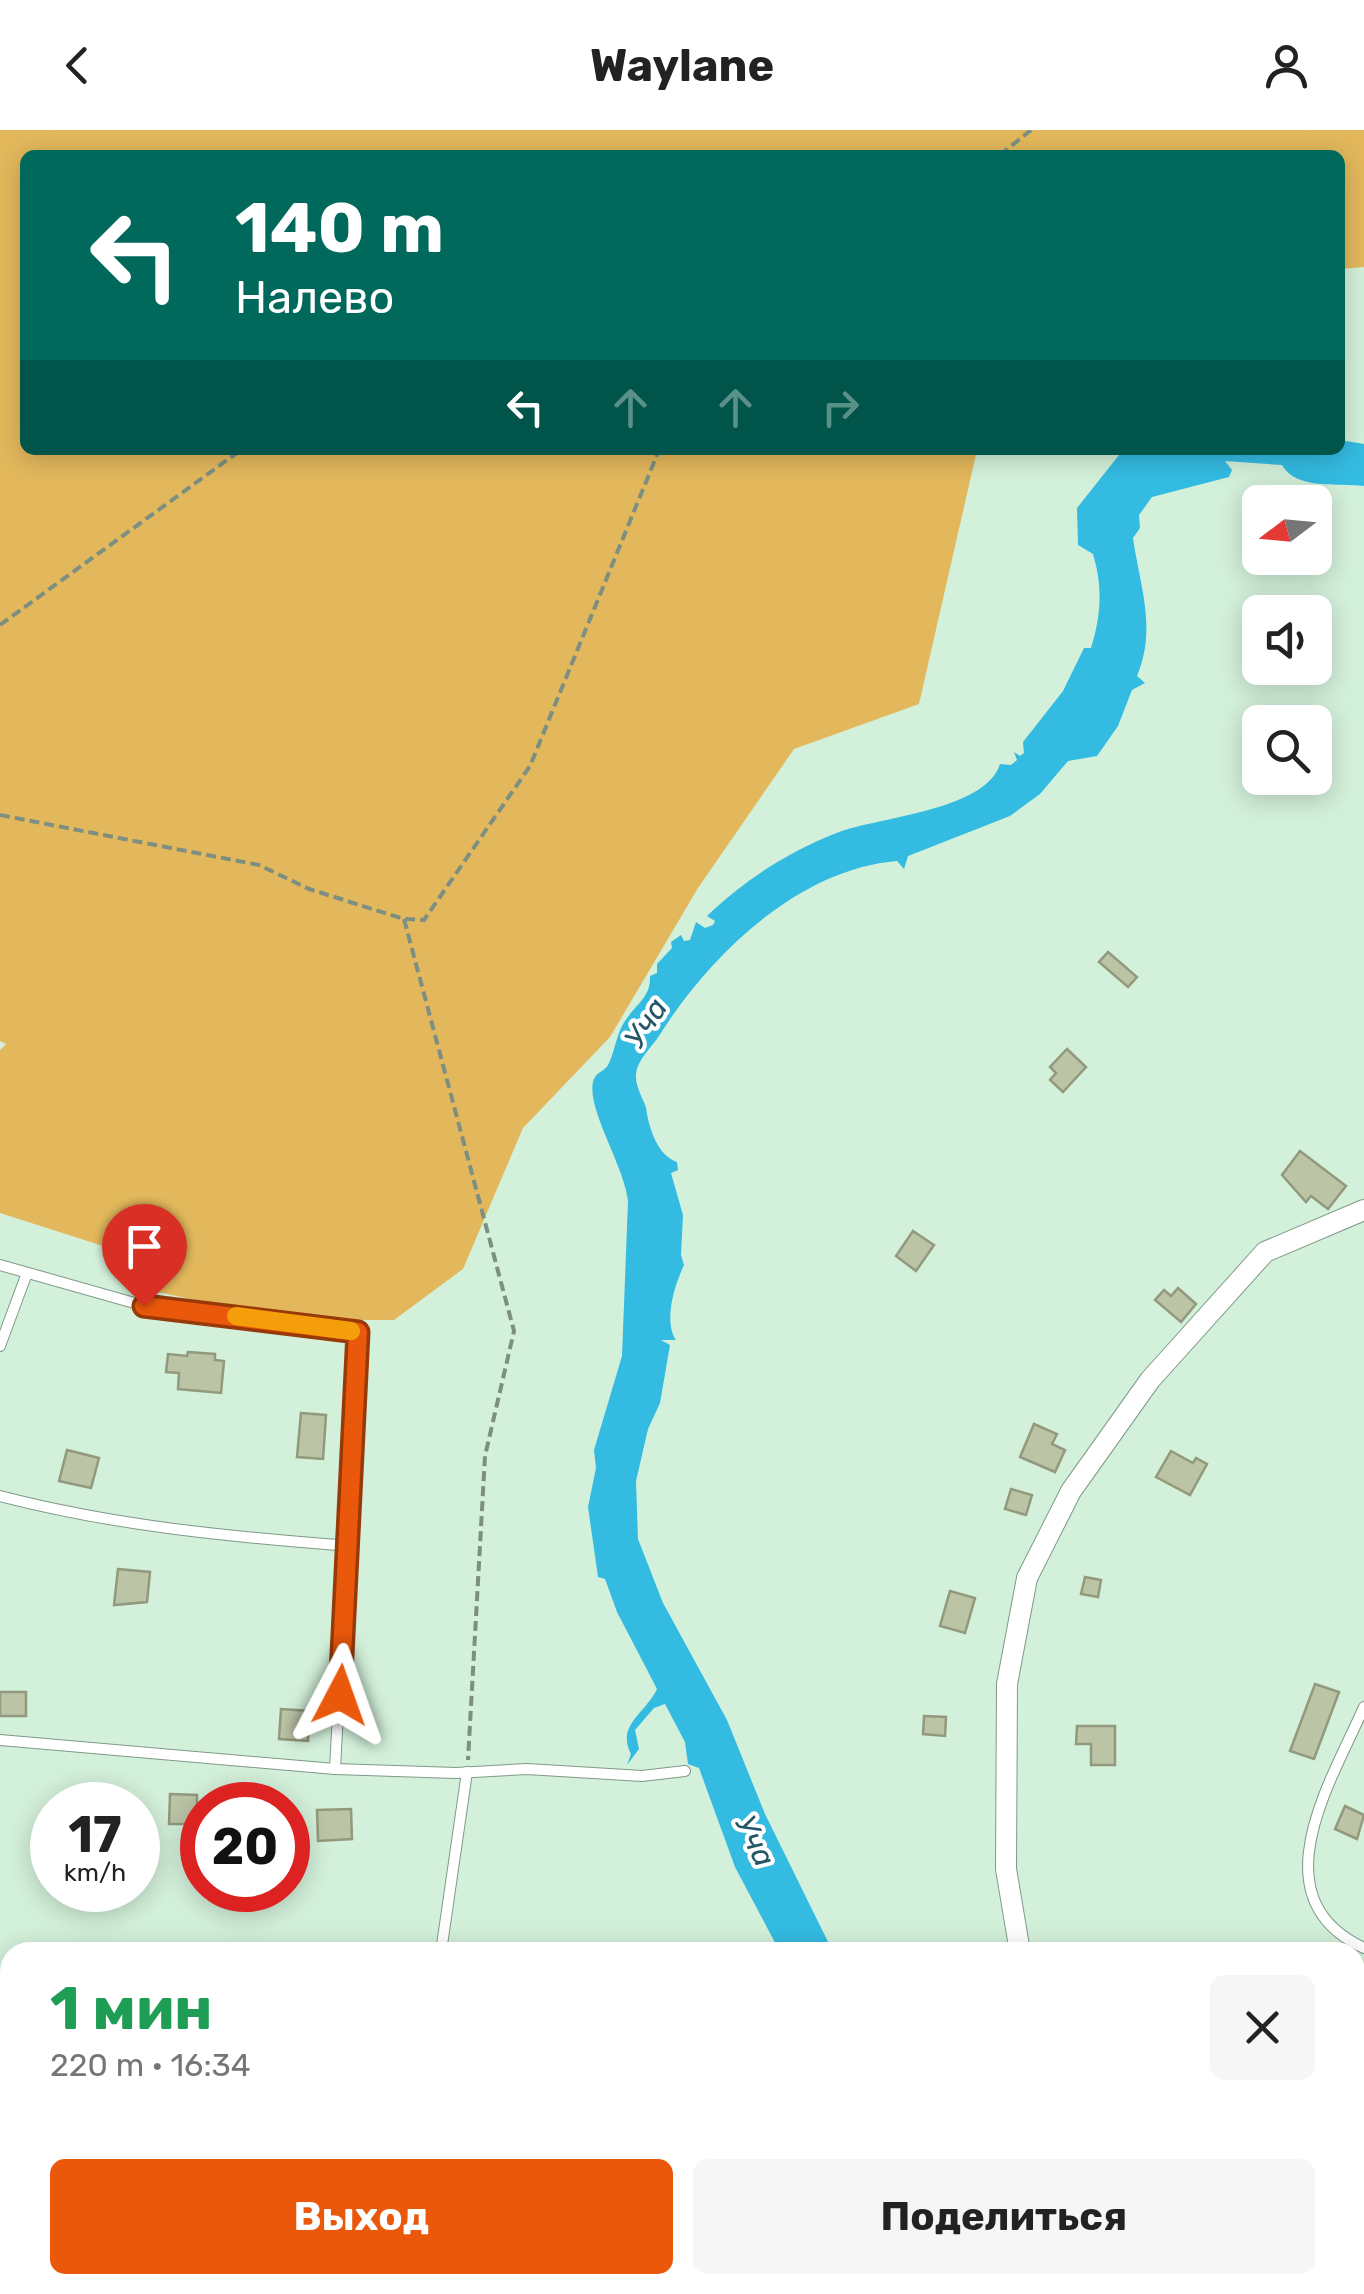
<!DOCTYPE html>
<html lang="ru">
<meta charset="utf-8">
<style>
:root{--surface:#fff;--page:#f6f6f6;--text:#222;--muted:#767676;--accent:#ea580c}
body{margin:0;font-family:Rubik,sans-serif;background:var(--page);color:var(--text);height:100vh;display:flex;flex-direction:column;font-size:38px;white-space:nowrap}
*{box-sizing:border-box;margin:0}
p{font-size:32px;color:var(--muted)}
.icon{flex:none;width:55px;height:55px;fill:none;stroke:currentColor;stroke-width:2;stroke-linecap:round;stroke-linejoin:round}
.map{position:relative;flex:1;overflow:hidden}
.side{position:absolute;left:0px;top:1812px;width:1365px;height:352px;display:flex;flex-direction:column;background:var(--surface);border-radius:30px 30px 0 0;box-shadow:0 5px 25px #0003}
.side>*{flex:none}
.top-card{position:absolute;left:20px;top:20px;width:1325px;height:305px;border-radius:15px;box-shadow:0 5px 25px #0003;background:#00695c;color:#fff;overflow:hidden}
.needle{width:65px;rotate:254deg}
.tools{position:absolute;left:1242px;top:355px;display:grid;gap:20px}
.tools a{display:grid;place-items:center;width:90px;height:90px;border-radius:15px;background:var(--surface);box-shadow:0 5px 25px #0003;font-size:50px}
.speed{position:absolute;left:30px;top:1652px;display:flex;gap:20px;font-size:50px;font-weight:700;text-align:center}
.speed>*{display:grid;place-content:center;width:130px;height:130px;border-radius:50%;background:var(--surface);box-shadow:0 5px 25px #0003;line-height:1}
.speed small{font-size:25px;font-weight:400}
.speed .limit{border:15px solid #d22;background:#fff;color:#111}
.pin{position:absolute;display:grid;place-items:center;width:85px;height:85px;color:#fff;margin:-102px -42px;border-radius:50% 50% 50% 0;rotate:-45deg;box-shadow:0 0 10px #0007}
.pin .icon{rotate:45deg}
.me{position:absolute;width:110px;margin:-55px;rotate:4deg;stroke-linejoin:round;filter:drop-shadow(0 0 8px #0008)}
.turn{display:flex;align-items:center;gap:35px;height:210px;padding:0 50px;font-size:45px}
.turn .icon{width:130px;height:130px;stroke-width:2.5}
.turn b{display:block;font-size:70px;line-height:85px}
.lanes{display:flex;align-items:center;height:95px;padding:0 50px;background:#0003;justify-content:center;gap:50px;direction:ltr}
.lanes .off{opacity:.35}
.round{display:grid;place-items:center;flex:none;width:105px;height:105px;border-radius:15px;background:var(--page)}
.headline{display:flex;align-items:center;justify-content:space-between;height:170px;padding:0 50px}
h1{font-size:60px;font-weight:700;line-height:75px;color:#1e9e55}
.primary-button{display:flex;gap:20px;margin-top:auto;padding:20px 50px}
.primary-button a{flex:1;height:115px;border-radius:15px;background:var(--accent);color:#fff;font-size:40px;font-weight:700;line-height:115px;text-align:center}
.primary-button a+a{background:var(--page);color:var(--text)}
header{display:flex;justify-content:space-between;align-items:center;height:130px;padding:0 50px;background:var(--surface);font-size:45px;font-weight:700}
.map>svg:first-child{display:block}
.green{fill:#e3b85c}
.water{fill:#33bbe2}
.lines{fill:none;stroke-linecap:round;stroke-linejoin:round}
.river{stroke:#33bbe2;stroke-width:32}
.building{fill:#bcc4a6;stroke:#92997c;stroke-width:2.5}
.lane-casing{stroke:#7f9a87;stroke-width:12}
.street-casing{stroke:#7f9a87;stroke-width:22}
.path{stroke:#7c8f80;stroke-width:4;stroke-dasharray:10 5;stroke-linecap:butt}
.lane{stroke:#fff;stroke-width:10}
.street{stroke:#fff;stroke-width:20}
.route-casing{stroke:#983908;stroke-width:25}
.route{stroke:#ea580c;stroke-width:18}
.slow{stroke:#f59e0b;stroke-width:18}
.labels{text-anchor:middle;stroke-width:8;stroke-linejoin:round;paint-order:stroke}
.water-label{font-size:30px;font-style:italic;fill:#235768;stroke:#fff}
</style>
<header><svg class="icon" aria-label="back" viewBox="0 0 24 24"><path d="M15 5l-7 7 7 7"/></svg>Waylane<svg class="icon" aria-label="person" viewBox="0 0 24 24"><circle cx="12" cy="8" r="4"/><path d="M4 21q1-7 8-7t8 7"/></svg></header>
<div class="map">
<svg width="1364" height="2164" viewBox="0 0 1364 2164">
<rect width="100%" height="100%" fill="#d3f0da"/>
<g class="green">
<path d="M 0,0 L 1364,0 L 1364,137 L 1340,139 L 1340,25 L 25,25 L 25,320 L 977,320 L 919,574 L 794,619 L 698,758 L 610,907 L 523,998 L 463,1139 L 394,1190 L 289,1190 L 144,1159 L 128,1124 L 0,1083 L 0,920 L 6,914 L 0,911 Z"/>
<path d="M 795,2155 L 1259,2155 L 1278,2164 L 792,2164 Z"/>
</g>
<path class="water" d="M 1340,310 L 1364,314 L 1364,356 C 1337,353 1296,360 1282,335 L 1225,331 L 1232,340 L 1229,347 L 1152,367 L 1139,385 L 1140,398 L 1133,408 C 1140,457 1157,498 1137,546 L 1145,553 L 1132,560 L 1118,596 L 1097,626 L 1068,631 L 1040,664 L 1010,686 L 908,726 L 904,739 L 897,731 C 798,739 709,826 659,906 C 651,918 637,930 636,945 C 635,957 645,972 646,978 C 649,998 657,1025 677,1032 L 678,1040 L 671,1043 L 683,1085 L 681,1125 L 684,1135 C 675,1154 663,1191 676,1210 L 661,1210 L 670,1215 L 660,1273 L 648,1299 L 636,1351 L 638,1409 L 663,1473 L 727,1590 L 765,1684 L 833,1822 L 780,1822 L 735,1737 L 699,1638 L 688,1634 L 685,1612 L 665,1574 L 654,1578 L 635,1600 L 639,1619 L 627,1635 L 631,1624 C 616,1595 645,1584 657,1559 L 617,1482 L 605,1449 L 598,1447 L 588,1377 L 596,1338 L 594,1320 L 622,1226 L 628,1071 C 624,1035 587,980 593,952 C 596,941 603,943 608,935 C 615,922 616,904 625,891 C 637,873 651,867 650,846 L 657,843 L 657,834 L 672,818 L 671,812 L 681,805 L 684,811 L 690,810 L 696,792 L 705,798 L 713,795 L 715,791 L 707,786 C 746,749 785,724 834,704 C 873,687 985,682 1000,634 L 1011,635 L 1017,630 L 1014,622 L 1020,626 L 1024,623 L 1023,612 L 1063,561 L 1084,518 L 1091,518 C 1101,486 1103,457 1093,424 L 1078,415 L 1077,378 L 1123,320 L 1340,320 Z"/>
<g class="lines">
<path class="river" d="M 670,2164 L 671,2155"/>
</g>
<g class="building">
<path d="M 1108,822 L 1137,847 L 1128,857 L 1099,832 Z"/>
<path d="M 1067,919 L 1086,937 L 1063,962 L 1050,950 L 1056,943 L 1050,937 Z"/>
<path d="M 1300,1021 L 1346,1056 L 1328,1079 L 1311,1066 L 1306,1072 L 1282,1045 Z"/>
<path d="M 913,1101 L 934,1115 L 916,1141 L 896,1126 Z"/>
<path d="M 1178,1158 L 1196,1174 L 1181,1192 L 1155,1170 L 1164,1160 L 1171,1166 Z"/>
<path d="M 188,1222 L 215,1224 L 215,1230 L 224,1231 L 221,1263 L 178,1259 L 179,1243 L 166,1242 L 168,1224 L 187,1226 Z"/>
<path d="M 301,1283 L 326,1285 L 323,1329 L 297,1327 Z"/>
<path d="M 1034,1294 L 1057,1304 L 1052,1314 L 1065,1320 L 1055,1342 L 1020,1327 Z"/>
<path d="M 67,1320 L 99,1328 L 91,1358 L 59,1351 Z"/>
<path d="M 1171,1321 L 1193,1333 L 1196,1328 L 1207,1334 L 1190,1365 L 1156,1347 Z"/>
<path d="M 1011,1359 L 1032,1365 L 1026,1385 L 1005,1379 Z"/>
<path d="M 118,1439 L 150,1442 L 147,1472 L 114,1475 Z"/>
<path d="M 1085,1447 L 1101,1450 L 1098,1467 L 1081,1464 Z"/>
<path d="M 950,1461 L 975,1468 L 965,1503 L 940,1496 Z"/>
<path d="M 1315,1554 L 1339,1562 L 1314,1629 L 1290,1621 Z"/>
<rect x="0" y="1562" width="26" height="24"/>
<path d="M 281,1579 L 310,1581 L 308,1611 L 279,1609 Z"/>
<path d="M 924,1586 L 946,1587 L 945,1606 L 923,1604 Z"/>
<path d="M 1077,1596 L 1115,1596 L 1115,1635 L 1091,1635 L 1091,1614 L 1076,1614 Z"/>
<path d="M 170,1664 L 197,1665 L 197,1694 L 169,1694 Z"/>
<path d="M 1345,1676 L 1364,1685 L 1357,1709 L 1335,1699 Z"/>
<path d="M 351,1679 L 352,1709 L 318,1711 L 317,1680 Z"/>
</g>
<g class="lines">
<defs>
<g id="lane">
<path d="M 0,1135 L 145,1176 L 358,1202 L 335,1639"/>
<path d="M 0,1216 L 27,1143"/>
<path d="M 0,1366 C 116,1396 231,1407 350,1416"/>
<path d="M 1364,1577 C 1332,1650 1256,1768 1364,1818"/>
<path d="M 0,1610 L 335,1639 L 456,1643 L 527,1639 L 642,1646 L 685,1641"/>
<path d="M 441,1822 L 467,1642"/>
<path d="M 0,1929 L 10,1965"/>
<path d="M 0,2104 L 10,2103"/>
<path d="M 45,2164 L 45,2155"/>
<path d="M 627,2164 L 628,2155"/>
</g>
<g id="street">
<path d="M 1020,1822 L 1006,1739 L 1007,1554 L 1027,1448 L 1071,1361 L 1150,1250 L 1265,1122 L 1364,1080"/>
<path d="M 1355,1925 L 1364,1930"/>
<path d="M 372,2164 L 372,2155"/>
</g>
</defs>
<use href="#lane" class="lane-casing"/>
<use href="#street" class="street-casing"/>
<g class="path">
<path d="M 1000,25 L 1031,0"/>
<path d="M 0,495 L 241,320"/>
<path d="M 0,685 L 259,735 L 309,759 L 404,789 L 424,790 L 530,636 L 659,320"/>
<path d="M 404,789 L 514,1201 L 485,1326 L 468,1630"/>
<path d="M 542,1822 L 555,1818 L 560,1822"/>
</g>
<use href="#lane" class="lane"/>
<use href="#street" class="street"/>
</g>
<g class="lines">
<defs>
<path id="route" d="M 144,1176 L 358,1202 L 340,1565"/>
</defs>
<use href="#route" class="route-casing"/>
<use href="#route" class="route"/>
<path class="slow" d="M 236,1186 L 351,1201"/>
</g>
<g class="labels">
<g class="water-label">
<text transform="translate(646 893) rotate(-57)" y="10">Уча</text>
<text transform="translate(755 1711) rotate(64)" y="10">Уча</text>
</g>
</g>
</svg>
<div class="tools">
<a><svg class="needle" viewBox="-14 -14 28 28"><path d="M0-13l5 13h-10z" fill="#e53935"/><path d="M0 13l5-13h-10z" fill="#767676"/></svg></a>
<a><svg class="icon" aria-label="sound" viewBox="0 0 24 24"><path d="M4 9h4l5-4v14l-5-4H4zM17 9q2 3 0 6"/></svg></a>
<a><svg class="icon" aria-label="search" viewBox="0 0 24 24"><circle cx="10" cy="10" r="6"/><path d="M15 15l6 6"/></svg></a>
</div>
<div class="speed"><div>17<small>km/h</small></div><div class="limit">20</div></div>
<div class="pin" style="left:144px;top:1176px;background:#d93025"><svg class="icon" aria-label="arrive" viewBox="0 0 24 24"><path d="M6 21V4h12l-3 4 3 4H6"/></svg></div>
<svg class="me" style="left:340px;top:1565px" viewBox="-20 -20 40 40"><path d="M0-17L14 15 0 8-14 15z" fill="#ea580c" stroke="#fff" stroke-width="4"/></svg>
<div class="top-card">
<div class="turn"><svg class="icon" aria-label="left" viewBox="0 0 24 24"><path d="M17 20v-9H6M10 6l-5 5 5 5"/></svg><div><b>140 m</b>Налево</div></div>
<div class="lanes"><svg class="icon" aria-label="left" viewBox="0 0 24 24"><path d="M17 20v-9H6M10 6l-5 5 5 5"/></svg><svg class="icon off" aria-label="ahead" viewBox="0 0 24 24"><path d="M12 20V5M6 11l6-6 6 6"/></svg><svg class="icon off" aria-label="ahead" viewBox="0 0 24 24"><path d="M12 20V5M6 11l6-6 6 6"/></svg><svg class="icon off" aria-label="right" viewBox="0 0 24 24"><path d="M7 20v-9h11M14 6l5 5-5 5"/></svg></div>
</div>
<section class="side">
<div class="headline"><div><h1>1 мин</h1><p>220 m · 16:34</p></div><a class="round"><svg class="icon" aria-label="close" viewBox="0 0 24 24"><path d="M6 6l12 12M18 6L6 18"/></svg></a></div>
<div class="primary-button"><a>Выход</a><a>Поделиться</a></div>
</section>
</div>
